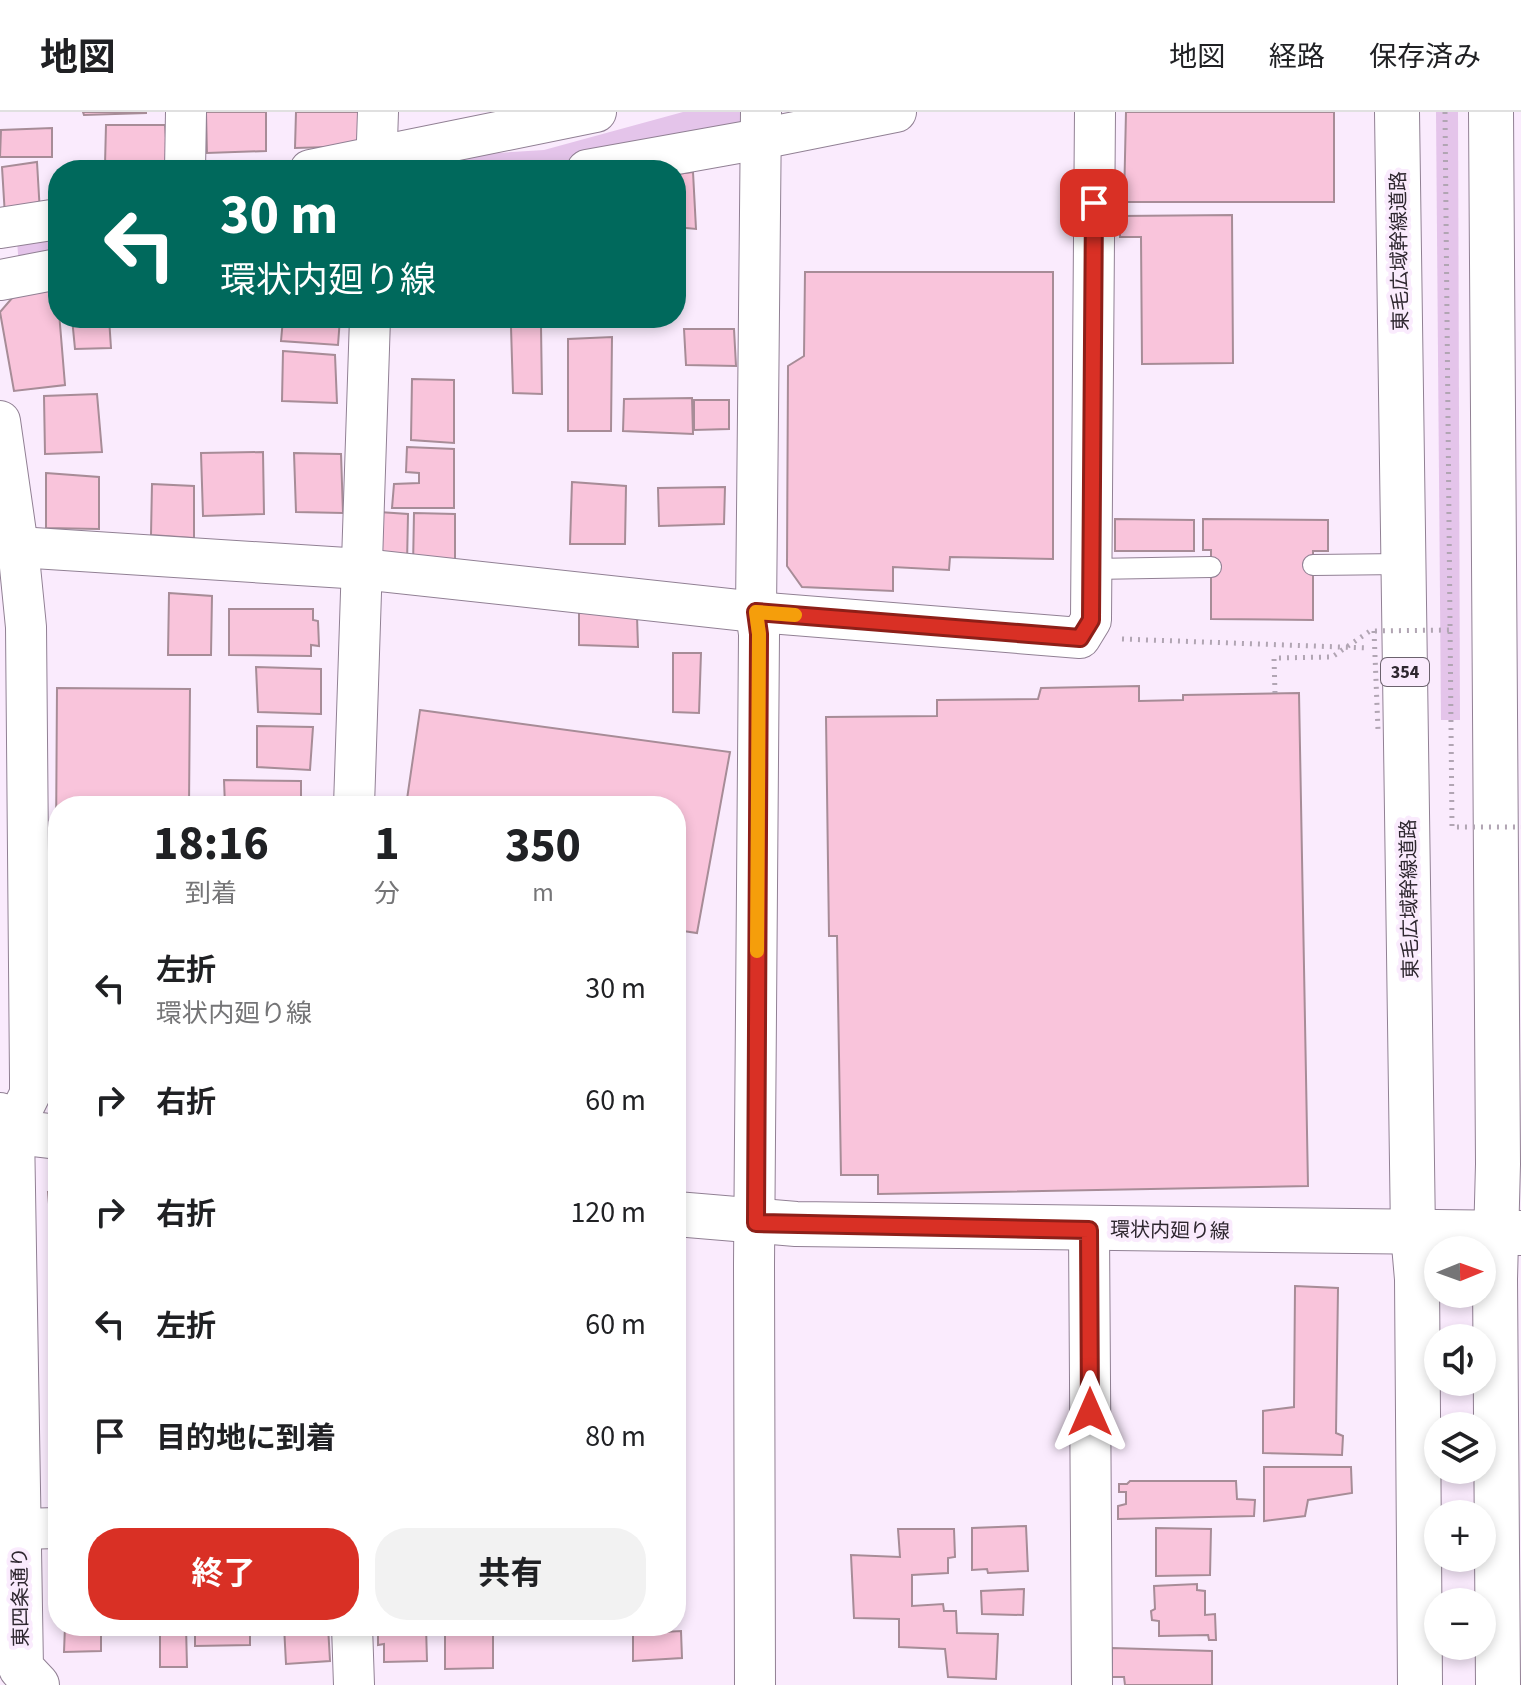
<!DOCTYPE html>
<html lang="ja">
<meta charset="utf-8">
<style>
:root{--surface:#fff;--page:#f2f2f2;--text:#202124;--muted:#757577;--line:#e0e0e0;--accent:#d93025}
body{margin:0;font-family:"Source Sans 3","Noto Sans JP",sans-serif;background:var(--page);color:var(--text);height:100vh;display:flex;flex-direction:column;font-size:30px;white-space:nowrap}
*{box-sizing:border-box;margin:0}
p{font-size:26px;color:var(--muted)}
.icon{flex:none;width:44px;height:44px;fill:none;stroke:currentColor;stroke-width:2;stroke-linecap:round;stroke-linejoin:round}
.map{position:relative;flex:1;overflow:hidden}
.panel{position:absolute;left:48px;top:684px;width:638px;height:840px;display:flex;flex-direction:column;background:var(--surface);border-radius:32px;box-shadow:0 4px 12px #0003}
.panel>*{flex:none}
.banner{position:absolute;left:48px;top:48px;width:638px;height:168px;border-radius:32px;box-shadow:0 4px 12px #0003;background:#00695c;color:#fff;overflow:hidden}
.needle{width:52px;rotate:89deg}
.fabs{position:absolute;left:1424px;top:1124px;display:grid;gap:16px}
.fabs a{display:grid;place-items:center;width:72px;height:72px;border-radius:50%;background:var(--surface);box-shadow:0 4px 12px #0003;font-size:40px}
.pin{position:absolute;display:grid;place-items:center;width:68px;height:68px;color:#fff;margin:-34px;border-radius:16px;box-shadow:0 4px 12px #0006}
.me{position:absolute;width:88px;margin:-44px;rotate:0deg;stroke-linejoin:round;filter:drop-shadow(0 0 6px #0008)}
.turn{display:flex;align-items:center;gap:28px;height:168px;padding:0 40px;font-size:36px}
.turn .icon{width:104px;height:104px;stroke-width:2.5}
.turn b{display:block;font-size:56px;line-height:68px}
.eta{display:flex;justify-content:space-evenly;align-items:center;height:136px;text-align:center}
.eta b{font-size:48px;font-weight:700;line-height:56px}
.action{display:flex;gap:16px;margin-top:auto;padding:16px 40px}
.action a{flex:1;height:92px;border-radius:32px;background:var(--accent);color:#fff;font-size:32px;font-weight:700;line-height:92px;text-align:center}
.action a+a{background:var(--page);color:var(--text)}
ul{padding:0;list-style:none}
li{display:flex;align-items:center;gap:24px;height:112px;padding:0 40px}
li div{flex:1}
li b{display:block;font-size:30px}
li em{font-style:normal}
header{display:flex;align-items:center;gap:48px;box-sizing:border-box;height:112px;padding:0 40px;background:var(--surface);border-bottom:2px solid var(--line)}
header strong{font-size:38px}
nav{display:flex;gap:44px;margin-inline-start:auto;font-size:28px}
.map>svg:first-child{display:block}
.green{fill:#e4c4ea}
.building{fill:#f9c4db;stroke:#a78c97;stroke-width:2}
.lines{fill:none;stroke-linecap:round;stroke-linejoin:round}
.lane-casing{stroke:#918094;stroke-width:22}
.street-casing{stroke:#918094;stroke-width:42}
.secondary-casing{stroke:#918094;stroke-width:46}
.highway-casing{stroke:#918094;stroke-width:46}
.path{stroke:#b1a5b3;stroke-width:5;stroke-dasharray:2 6;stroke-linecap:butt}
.lane{stroke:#fff;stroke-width:20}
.street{stroke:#fff;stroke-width:40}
.secondary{stroke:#fff;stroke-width:44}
.highway{stroke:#fff;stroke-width:44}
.path-bridge{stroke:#b1a5b3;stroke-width:5;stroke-dasharray:2 6;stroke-linecap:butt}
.route-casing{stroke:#8d1f18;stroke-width:20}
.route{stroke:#d93025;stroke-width:14}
.slow{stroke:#f59e0b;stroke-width:14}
.labels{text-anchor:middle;stroke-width:8;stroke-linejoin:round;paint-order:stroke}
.shield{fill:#faebfd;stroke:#6b626d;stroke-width:2}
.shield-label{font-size:18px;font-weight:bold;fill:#2e272f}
.street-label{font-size:20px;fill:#2e272f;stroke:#faebfd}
</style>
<header>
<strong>地図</strong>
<nav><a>地図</a><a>経路</a><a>保存済み</a></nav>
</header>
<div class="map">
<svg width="1521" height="1573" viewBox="0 0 1521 1573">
<rect width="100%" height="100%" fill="#faebfd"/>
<g class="green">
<path d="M 683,0 L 745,0 L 745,15 L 517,58 L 407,58 L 406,47 L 544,38 Z"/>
<path d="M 1436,0 L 1458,0 L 1460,608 L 1441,608 Z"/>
<path d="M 58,121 L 58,146 L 19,154 L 17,129 Z"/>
</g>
<g class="building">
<path d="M 83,0 L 146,0 L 146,1 L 84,3 Z"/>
<path d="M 206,0 L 266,0 L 266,39 L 207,41 Z"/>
<path d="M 296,0 L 365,0 L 365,34 L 295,36 Z"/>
<path d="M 1126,0 L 1334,0 L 1334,90 L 1124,90 Z"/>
<path d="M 106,13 L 165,13 L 168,52 L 105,53 Z"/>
<path d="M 52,16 L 52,45 L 0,45 L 1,18 Z"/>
<path d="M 37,50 L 40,101 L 5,104 L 2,55 Z"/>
<path d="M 693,60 L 696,117 L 676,115 L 676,62 Z"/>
<path d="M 1232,103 L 1233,251 L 1142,252 L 1141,125 L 1120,125 L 1120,104 Z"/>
<path d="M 805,160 L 1053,160 L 1053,447 L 950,445 L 949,458 L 893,455 L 893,479 L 802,475 L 787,454 L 788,254 L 804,244 Z"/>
<path d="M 57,176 L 65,273 L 14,279 L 0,200 L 13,185 Z"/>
<path d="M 72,206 L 109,206 L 111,236 L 75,237 Z"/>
<path d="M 301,206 L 340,206 L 338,233 L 281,229 L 283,207 Z"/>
<path d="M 541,214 L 542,282 L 513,281 L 511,215 Z"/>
<path d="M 684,217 L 734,217 L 736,254 L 686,253 Z"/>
<path d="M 612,225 L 611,319 L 568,319 L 568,227 Z"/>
<path d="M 283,239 L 335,243 L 337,291 L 282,289 Z"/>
<path d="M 412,267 L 454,268 L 454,331 L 411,328 Z"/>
<path d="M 97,282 L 102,340 L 45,342 L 44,284 Z"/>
<path d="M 692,286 L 693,322 L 623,319 L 624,287 Z"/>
<path d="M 694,288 L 729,288 L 729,317 L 694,318 Z"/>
<path d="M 407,335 L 454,337 L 454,396 L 392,396 L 394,372 L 419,371 L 419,361 L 406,360 Z"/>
<path d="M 263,340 L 264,402 L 203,404 L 201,341 Z"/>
<path d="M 294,341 L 341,342 L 343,401 L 296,400 Z"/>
<path d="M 46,361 L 99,365 L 99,417 L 46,416 Z"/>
<path d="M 572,370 L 626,374 L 625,432 L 570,432 Z"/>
<path d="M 152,372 L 194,374 L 194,426 L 151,423 Z"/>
<path d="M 725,375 L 724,412 L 659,414 L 658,376 Z"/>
<path d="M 379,400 L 408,402 L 407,452 L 378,450 Z"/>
<path d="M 414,401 L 455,402 L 455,456 L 413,455 Z"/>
<path d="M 1115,407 L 1194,408 L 1194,439 L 1115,439 Z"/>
<path d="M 1203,407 L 1328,408 L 1328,439 L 1313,439 L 1313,508 L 1211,507 L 1211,438 L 1203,438 Z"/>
<path d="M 169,481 L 212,484 L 211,543 L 168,543 Z"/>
<path d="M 229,497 L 313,497 L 313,508 L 318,509 L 319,534 L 311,533 L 311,544 L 229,543 Z"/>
<path d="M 579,499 L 637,504 L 638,535 L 579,533 Z"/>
<path d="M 673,541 L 701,541 L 699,601 L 673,600 Z"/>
<path d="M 256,555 L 321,557 L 321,602 L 258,600 Z"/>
<path d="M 1139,574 L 1139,589 L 1183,588 L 1183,583 L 1299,581 L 1308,1074 L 878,1082 L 878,1063 L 841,1063 L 837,824 L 829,824 L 826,605 L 937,604 L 937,588 L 1038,587 L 1041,576 Z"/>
<path d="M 57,576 L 190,577 L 189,694 L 58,694 L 56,728 Z"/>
<path d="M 420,598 L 730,640 L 697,821 L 676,818 L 676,694 L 406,694 Z"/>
<path d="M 257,614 L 313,615 L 310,658 L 257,655 Z"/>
<path d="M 224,668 L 301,669 L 301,694 L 225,694 Z"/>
<path d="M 58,1079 L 58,1127 L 52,1128 L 48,1080 Z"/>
<path d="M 1295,1174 L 1338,1176 L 1336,1321 L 1343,1324 L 1342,1343 L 1263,1341 L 1263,1299 L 1294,1295 Z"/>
<path d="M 1264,1355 L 1351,1355 L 1352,1381 L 1308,1388 L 1305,1404 L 1264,1409 Z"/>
<path d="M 1130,1369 L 1236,1369 L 1237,1387 L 1255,1388 L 1254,1404 L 1118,1407 L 1118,1394 L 1126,1392 L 1126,1380 L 1119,1380 L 1119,1372 L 1127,1372 Z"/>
<path d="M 683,1380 L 683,1409 L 676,1409 L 676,1381 Z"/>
<path d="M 1026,1414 L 1028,1459 L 988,1461 L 987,1457 L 972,1458 L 972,1416 Z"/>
<path d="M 1156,1416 L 1211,1417 L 1210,1463 L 1156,1464 Z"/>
<path d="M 898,1417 L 954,1417 L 955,1445 L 948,1446 L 948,1461 L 912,1463 L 912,1494 L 943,1492 L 944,1499 L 956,1499 L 957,1521 L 998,1522 L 996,1567 L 948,1565 L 945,1537 L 899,1535 L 899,1507 L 854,1506 L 851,1443 L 900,1445 Z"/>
<path d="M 1197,1472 L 1197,1478 L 1205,1479 L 1205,1503 L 1215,1502 L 1216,1528 L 1209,1528 L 1208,1523 L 1159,1524 L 1159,1509 L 1152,1508 L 1151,1499 L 1155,1497 L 1154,1474 Z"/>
<path d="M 1024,1477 L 1023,1503 L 982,1502 L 981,1479 Z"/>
<path d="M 65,1514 L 101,1514 L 101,1539 L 64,1540 Z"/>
<path d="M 160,1514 L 186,1514 L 187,1555 L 160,1555 Z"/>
<path d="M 195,1514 L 250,1514 L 250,1533 L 195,1534 Z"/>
<path d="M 284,1514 L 328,1514 L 330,1549 L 286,1552 Z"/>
<path d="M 378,1514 L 426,1514 L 427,1549 L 384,1550 L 384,1532 L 378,1533 Z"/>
<path d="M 445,1514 L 493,1514 L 493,1556 L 445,1557 Z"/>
<path d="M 590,1514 L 664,1514 L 664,1520 L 681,1519 L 682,1546 L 633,1549 L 633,1519 L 590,1522 Z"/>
<path d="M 1112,1536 L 1212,1539 L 1212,1573 L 1125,1573 L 1124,1565 L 1112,1565 Z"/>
</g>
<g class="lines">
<defs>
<g id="lane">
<path d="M 1313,453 L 1402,452"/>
<path d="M 1092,457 L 1211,455"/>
</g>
<g id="street">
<path d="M 185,58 L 186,0"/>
<path d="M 310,58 L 596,0"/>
<path d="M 376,58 L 378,0"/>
<path d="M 587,58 L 760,27 L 896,0"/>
<path d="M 0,116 L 58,107"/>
<path d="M 0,168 L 58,157"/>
<path d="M 0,309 L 18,435 L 26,515 L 30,966 L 30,982 L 12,1018 L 0,1001"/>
<path d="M 0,432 L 18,435 L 362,457 L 756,500 L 1080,526 L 1091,508 L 1095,0"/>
<path d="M 354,694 L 370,206"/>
<path d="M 1089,1118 L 1092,1573"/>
<path d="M 19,1417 L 58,1416"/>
<path d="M 352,1514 L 354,1573"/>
<path d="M 755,1573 L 754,1153 L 759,522 L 756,500 L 761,0"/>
</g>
<g id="secondary">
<path d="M 0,1018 L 58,1025"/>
<path d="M 12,1018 L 21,1556 L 37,1573"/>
<path d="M 676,1102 L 796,1112 L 1521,1121"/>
</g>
<g id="highway">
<path d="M 1397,0 L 1413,1121 L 1417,1167 L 1420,1573"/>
<path d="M 1491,0 L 1498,1052 L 1495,1167 L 1498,1573"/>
</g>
</defs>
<use href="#lane" class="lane-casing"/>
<use href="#street" class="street-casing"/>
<use href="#secondary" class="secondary-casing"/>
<use href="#highway" class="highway-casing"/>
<path class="path" d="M 1122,527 L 1368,536"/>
<use href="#lane" class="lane"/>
<use href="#street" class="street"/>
<use href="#secondary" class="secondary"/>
<use href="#highway" class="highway"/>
<g class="path-bridge">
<path d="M 1445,0 L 1452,715 L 1521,715"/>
<path d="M 1374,519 L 1378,618"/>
<path d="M 1275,581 L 1274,546 L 1332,545 L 1370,519 L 1450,518"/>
</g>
</g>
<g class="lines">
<defs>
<path id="route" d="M 1090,1300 L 1089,1118 L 756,1111 L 759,522 L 756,500 L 1080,526 L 1091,508 L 1094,91"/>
</defs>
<use href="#route" class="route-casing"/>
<use href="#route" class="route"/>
<path class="slow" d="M 757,839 L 759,522 L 756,500 L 795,503"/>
</g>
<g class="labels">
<rect class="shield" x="1381" y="546" width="48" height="28" rx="6"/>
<g class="shield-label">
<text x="1405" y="566">354</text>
</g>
<g class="street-label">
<text transform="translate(1399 139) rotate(-91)" y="7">東毛広域幹線道路</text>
<text transform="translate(1409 787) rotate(-91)" y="7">東毛広域幹線道路</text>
<text transform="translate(1170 1118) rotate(1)" y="7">環状内廻り線</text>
<text transform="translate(20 1485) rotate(-91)" y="7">東四条通り</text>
</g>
</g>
</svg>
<div class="fabs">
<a><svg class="needle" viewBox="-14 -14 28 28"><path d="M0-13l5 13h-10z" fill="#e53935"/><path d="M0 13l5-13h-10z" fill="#757577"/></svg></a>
<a><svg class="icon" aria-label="sound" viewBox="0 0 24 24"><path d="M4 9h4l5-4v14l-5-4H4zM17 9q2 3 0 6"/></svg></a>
<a><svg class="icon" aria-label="layers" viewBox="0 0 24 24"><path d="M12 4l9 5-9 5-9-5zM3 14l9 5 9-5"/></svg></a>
<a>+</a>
<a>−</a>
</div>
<div class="pin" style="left:1094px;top:91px;background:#d93025"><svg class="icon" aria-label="arrive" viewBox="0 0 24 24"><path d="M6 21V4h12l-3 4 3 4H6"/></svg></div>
<svg class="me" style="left:1090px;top:1300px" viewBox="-20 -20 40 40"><path d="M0-17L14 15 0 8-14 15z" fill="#d93025" stroke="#fff" stroke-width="4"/></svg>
<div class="banner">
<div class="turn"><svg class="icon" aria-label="left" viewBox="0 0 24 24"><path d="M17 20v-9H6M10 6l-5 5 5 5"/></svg><div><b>30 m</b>環状内廻り線</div></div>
</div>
<section class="panel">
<div class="eta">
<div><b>18:16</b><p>到着</p></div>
<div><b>1</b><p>分</p></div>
<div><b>350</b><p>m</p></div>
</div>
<ul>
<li><svg class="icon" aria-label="left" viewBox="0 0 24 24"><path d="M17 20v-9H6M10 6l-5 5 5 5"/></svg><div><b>左折</b><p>環状内廻り線</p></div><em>30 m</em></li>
<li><svg class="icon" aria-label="right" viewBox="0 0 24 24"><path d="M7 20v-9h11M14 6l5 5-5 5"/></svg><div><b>右折</b></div><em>60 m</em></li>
<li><svg class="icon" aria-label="right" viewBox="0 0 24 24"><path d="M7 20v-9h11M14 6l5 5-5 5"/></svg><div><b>右折</b></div><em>120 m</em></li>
<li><svg class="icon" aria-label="left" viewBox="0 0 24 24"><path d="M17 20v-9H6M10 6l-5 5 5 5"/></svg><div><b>左折</b></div><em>60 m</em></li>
<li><svg class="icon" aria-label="arrive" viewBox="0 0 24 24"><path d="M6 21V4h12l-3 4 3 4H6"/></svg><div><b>目的地に到着</b></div><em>80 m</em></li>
</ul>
<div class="action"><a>終了</a><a>共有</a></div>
</section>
</div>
